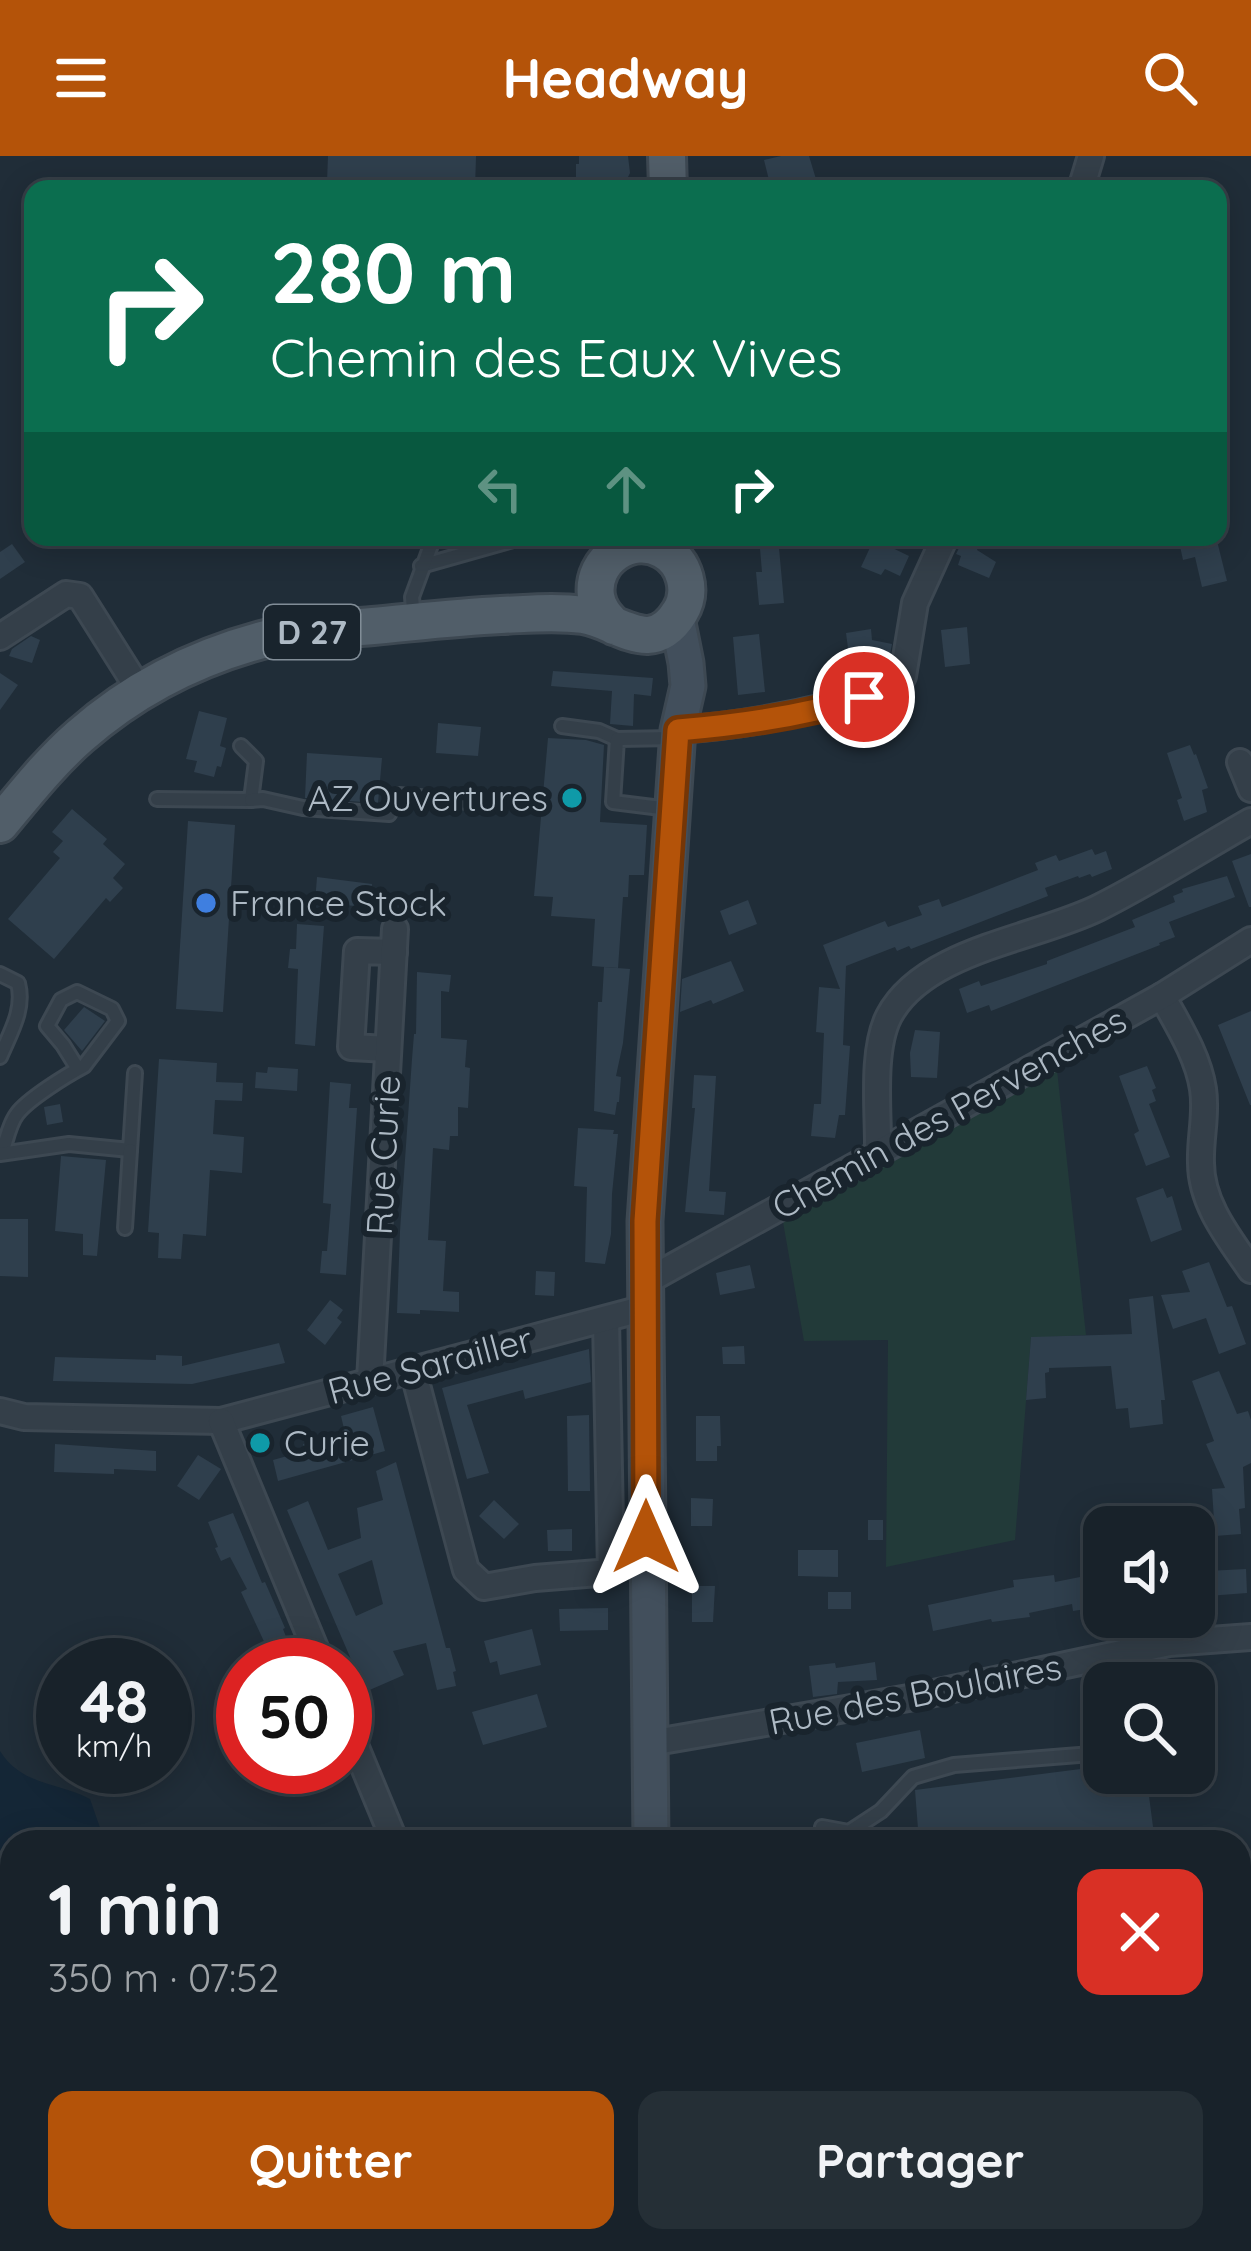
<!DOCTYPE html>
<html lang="fr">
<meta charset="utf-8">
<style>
:root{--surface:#18222a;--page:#252f36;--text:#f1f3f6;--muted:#9fa4a8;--line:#363f47;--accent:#b45309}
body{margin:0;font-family:Quicksand,sans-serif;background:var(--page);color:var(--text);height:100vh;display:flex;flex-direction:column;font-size:45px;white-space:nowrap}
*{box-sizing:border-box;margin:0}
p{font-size:39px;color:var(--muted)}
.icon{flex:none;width:66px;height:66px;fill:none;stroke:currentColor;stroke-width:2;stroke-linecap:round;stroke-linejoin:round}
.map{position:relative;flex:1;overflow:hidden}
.panel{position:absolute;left:0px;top:1674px;width:1251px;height:423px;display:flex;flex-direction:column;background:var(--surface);border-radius:36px 36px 0 0;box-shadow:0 6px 30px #0003,0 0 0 3px var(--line)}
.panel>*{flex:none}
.guide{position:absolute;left:24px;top:24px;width:1203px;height:366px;border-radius:24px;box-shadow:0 6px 30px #0003,0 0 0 3px var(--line);background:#0b6e4f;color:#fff;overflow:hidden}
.buttons{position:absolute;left:1083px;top:1350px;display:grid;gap:24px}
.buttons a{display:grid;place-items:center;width:132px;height:132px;border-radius:24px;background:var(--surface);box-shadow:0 6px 30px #0003,0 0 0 3px var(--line);font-size:60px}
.speed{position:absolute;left:36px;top:1482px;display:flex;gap:24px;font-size:60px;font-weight:700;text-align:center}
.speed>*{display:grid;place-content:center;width:156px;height:156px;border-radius:50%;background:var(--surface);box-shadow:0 6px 30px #0003,0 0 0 3px var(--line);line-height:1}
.speed small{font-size:30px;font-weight:400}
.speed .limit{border:18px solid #d22;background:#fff;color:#111}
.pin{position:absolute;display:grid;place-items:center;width:102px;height:102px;color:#fff;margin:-51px;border:6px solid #fff;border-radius:50%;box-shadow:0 3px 12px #0007}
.me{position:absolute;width:132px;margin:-66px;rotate:0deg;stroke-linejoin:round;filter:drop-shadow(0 0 9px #0008)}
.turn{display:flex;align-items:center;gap:42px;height:252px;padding:0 48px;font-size:54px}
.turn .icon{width:156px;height:156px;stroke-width:2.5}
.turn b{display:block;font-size:84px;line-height:102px}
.lanes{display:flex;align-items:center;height:114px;padding:0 48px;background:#0003;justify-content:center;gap:60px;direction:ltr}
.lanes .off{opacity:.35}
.round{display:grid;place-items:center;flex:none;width:126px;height:126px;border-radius:24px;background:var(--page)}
.headline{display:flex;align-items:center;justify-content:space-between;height:204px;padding:0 48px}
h1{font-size:72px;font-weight:700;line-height:90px}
.primary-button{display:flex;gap:24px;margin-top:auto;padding:24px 48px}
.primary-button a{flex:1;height:138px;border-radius:24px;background:var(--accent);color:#fff;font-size:48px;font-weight:700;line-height:138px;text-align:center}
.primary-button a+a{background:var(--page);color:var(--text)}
header{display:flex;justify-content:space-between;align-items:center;height:156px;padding:0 48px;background:var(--accent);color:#fff;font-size:54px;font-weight:700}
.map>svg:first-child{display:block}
.green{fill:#223a39}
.water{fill:#142636}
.building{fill:#2f3f4d;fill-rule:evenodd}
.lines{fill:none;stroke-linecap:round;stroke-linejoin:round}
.service-casing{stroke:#3d4852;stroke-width:18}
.minor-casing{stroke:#3d4852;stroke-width:30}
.secondary-casing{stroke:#3d4852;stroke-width:39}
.primary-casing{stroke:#3d4852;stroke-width:42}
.service{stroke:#343f49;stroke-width:12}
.minor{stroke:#343f49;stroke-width:24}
.secondary{stroke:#424f5c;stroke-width:33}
.primary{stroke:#515e69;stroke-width:36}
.rail-casing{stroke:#556470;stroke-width:10}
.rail{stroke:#19242d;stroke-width:6;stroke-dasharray:18;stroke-linecap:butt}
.route-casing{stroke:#753606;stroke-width:30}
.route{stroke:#b45309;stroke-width:21}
.culture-dot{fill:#0f9aa8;stroke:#19242d;stroke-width:4.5}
.shop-dot{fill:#3f7fe0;stroke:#19242d;stroke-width:4.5}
.labels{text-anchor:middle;stroke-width:12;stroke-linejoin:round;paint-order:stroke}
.shield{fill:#19242d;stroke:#818d97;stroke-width:3}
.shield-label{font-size:33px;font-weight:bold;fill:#aebac5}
.poi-label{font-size:36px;fill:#aebac5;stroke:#19242d;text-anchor:start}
.street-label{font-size:36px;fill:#aebac5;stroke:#19242d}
</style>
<header><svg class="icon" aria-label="menu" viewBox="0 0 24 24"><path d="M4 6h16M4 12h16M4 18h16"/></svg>Headway<svg class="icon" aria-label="search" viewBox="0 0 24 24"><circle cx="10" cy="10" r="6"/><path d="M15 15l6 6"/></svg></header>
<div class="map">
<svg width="1251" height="2095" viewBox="0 0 1251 2095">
<rect width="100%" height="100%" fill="#202d38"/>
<path class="green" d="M 1057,914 L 1086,1179 L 1031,1182 L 1015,1384 L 886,1411 L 888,1184 L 804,1185 L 783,1066 Z"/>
<path class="water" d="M 0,1595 C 22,1630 58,1626 90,1643 L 105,1686 L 12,1686 L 12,1791 L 0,1788 Z"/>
<g class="building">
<path d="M 328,0 L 476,0 L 475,33 L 327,26 Z"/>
<path d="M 579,0 L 628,0 L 630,17 L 622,33 L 576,33 L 576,8 L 579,8 Z"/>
<path d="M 781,0 L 809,0 L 819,33 L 782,33 L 781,29 L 771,32 L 764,4 Z"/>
<path d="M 759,381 L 778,381 L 784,447 L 759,449 L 756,416 L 762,416 Z"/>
<path d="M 1178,381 L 1216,381 L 1227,425 L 1202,431 L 1195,401 L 1183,404 Z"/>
<path d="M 874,383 L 909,400 L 900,420 L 885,413 L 881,419 L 861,411 Z"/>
<path d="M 963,384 L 978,390 L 977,394 L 996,406 L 989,422 L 958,409 L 961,400 L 956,398 Z"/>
<path d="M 12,388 L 25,406 L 0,423 L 0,396 Z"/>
<path d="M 967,471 L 970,508 L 945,511 L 941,474 Z"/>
<path d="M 871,473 L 872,484 L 892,488 L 889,503 L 867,498 L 849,500 L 846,477 Z"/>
<path d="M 759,478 L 765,536 L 738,539 L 733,481 Z"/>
<path d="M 31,480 L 40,484 L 32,507 L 9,500 L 12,493 Z"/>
<path d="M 553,515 L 653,522 L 651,540 L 634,538 L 633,570 L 610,568 L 612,535 L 551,530 Z"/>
<path d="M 0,517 L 18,529 L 0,554 Z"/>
<path d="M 199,555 L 227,562 L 220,590 L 226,592 L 221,611 L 217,610 L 214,621 L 194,616 L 197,605 L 186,603 Z"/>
<path d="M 438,567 L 481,571 L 478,600 L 436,597 Z"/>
<path d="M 548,582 L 586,584 L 604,589 L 600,666 L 647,669 L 644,719 L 629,719 L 628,741 L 623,741 L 618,812 L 592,810 L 595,763 L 551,760 L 553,741 L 534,740 Z"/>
<path d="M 1190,589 L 1194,599 L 1196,598 L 1208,632 L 1202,634 L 1207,656 L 1184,665 L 1177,644 L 1182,642 L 1167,597 Z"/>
<path d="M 307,597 L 382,602 L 378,647 L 305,642 Z"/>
<path d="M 72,653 L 107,683 L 103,688 L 125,708 L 113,722 L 123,732 L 110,746 L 106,742 L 54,803 L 8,763 L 60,702 L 53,696 L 63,685 L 52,676 Z"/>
<path d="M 188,665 L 235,669 L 223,856 L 176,853 Z"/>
<path d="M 1092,693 L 1095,699 L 1106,695 L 1112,713 L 1092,721 L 1090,718 L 1079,722 L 1078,720 L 1045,732 L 1048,740 L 911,793 L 909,790 L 897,795 L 895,791 L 846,810 L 843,889 L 850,890 L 845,959 L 839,959 L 835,982 L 811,980 L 814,948 L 821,948 L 824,877 L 816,876 L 819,831 L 840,833 L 823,789 L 885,765 L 888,771 L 922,759 L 918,750 L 939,743 L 942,751 L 974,739 L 1038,714 L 1035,707 L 1056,699 L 1059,705 Z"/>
<path d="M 1251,698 L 1251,751 L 1249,751 L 1232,705 Z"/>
<path d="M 1227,720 L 1235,741 L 1169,766 L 1175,781 L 1159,787 L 1160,789 L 991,855 L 989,849 L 967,857 L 959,833 L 979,825 L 981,830 L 1047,808 L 1047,805 L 1135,771 L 1132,764 L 1175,746 L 1173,740 L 1183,736 L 1182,733 Z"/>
<path d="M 317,721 L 372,728 L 370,751 L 315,747 Z"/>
<path d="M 748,744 L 757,768 L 729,779 L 720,755 Z"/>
<path d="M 297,768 L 324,770 L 315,890 L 295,888 L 298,813 L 288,812 L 290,793 L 296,793 Z"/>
<path d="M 731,805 L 744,835 L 713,848 L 711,844 L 680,856 L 682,823 Z"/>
<path d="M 604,811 L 630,813 L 623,887 L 616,920 L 621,921 L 619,946 L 617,946 L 615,959 L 594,955 L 598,846 L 602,846 Z"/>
<path d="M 417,816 L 451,819 L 449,836 L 441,835 L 441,882 L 467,884 L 465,911 L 470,912 L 468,952 L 458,951 L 458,980 L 450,980 L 449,994 L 433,992 L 428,1084 L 446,1085 L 443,1135 L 459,1136 L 459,1156 L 420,1154 L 420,1158 L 397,1157 L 400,1075 L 412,903 L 414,878 L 416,878 Z"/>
<path d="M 84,851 L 105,865 L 82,895 L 64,874 Z"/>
<path d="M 1251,855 L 1251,949 L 1250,949 L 1218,869 Z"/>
<path d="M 915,874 L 940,876 L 937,922 L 911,921 L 910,897 Z"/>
<path d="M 159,903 L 217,907 L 216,926 L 243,927 L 242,945 L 215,944 L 213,978 L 244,981 L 242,1017 L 210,1014 L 206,1080 L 183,1078 L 181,1103 L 158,1102 L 159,1077 L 148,1076 Z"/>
<path d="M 1147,910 L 1156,932 L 1152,934 L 1156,945 L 1149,948 L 1170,1001 L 1146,1010 L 1134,978 L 1139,975 L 1119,920 Z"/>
<path d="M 268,911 L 298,913 L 297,935 L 255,932 L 256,916 L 267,917 Z"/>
<path d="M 694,919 L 716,920 L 709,1035 L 726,1036 L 724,1059 L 685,1056 L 695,952 L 692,952 Z"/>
<path d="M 330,926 L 351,928 L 349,952 L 357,952 L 346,1119 L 320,1117 L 322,1095 L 327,1095 L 331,1048 L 323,1047 Z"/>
<path d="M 60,948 L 63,966 L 47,969 L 44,951 Z"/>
<path d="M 578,972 L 614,974 L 613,978 L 618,978 L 612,1038 L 611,1078 L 605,1108 L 585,1106 L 587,1031 L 574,1030 Z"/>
<path d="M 61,1000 L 106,1004 L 97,1100 L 83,1099 L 83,1078 L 55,1075 Z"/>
<path d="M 1163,1032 L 1167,1042 L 1172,1040 L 1182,1074 L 1151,1086 L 1136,1042 Z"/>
<path d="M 0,1063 L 28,1063 L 28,1121 L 0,1120 Z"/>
<path d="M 1209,1106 L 1227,1151 L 1232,1150 L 1246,1188 L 1219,1198 L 1206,1162 L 1173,1173 L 1161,1139 L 1190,1136 L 1182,1115 Z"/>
<path d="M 750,1109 L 755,1132 L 720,1139 L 716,1117 Z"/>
<path d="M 536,1115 L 555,1116 L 554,1140 L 535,1139 Z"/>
<path d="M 1153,1140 L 1165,1244 L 1161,1244 L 1163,1268 L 1130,1272 L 1128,1252 L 1116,1253 L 1111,1210 L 1049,1212 L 1049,1216 L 1045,1217 L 1046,1242 L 1026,1244 L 1031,1181 L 1132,1178 L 1129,1143 Z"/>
<path d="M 330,1144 L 343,1154 L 337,1162 L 342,1166 L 325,1189 L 307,1174 Z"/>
<path d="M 279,1187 L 285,1207 L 192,1228 L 53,1225 L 55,1201 L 156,1204 L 156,1199 L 182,1200 L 182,1210 Z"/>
<path d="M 744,1190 L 745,1208 L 723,1208 L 722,1191 Z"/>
<path d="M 589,1193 L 591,1226 L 525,1243 L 523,1234 L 467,1249 L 489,1317 L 467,1323 L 442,1232 Z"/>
<path d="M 1219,1215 L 1237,1258 L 1248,1255 L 1251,1264 L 1251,1307 L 1243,1311 L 1245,1352 L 1239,1353 L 1241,1378 L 1215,1380 L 1212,1333 L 1225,1332 L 1206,1288 L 1214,1285 L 1192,1225 Z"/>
<path d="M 373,1251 L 385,1295 L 278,1325 L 273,1304 L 305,1295 L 303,1288 L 345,1277 L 341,1260 Z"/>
<path d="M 589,1259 L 590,1335 L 568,1335 L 567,1260 Z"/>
<path d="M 696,1260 L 720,1260 L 721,1290 L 717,1290 L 717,1305 L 696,1305 Z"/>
<path d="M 55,1288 L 156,1295 L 156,1315 L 114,1313 L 114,1318 L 54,1316 Z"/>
<path d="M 198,1299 L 221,1313 L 199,1344 L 177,1330 Z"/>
<path d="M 396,1306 L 446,1492 L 450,1492 L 456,1515 L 453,1516 L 456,1530 L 437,1534 L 426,1487 L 393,1495 L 404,1519 L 365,1536 L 287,1354 L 308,1345 L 328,1394 L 361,1382 L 357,1352 L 383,1344 L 376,1315 ZM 372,1404 L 383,1448 L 356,1460 L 338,1418 Z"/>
<path d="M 691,1342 L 713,1343 L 712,1370 L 691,1370 Z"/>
<path d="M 494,1344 L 519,1368 L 504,1383 L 479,1360 Z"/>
<path d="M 233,1357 L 262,1427 L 265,1426 L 285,1472 L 283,1473 L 297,1509 L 275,1509 L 241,1436 L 247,1433 L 230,1401 L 221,1405 L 215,1392 L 218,1391 L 208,1366 Z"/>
<rect x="868" y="1364" width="15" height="20"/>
<path d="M 572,1373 L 572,1395 L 548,1395 L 547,1374 Z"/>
<path d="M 798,1394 L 838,1394 L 838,1421 L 798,1420 Z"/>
<path d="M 1246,1413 L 1247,1437 L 1208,1440 L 1207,1415 Z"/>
<path d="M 1054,1419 L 1055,1426 L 1080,1421 L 1083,1437 L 1096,1434 L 1099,1451 L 1073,1455 L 1072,1448 L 1029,1457 L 1030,1461 L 992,1466 L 991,1463 L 933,1475 L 928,1449 L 1014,1431 L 1013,1424 Z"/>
<path d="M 692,1430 L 715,1430 L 713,1466 L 692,1466 Z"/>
<rect x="828" y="1436" width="23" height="17"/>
<path d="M 608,1452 L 608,1474 L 560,1475 L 559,1453 Z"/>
<path d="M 1104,1453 L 1104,1472 L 1090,1474 L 1087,1456 Z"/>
<path d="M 532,1473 L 541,1509 L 500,1519 L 497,1505 L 490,1507 L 484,1485 Z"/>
<path d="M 875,1506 L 877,1524 L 838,1526 L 837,1538 L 813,1541 L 809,1510 L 835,1507 L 836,1512 Z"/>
<path d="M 537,1538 L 547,1571 L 483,1589 L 472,1556 Z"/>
<path d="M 920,1574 L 925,1602 L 862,1616 L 856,1587 Z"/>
<path d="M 1104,1610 L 1104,1617 L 1146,1617 L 1155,1686 L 919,1686 L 915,1634 Z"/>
</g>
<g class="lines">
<defs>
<g id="service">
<path d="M 421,410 L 524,381"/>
<path d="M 414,465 L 412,441 L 434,381"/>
<path d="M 562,570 L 599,575 L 617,583"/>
<path d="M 157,643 L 251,644 L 256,605 L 241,590"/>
<path d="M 251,644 L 263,643 L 303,652 L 389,658 L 399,639 L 478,647 L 527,642"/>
<path d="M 669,653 L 613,646 L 617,583 L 676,582"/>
<path d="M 0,818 L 18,827 C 25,854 10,877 0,901"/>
<path d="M 2,997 C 6,986 9,968 17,958 C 28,943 67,919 84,910 L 118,865 L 112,853 L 77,836 L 61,844 L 47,870 L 63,889 L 78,913"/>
<path d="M 0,998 L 69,988 L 130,994 L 135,917"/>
<path d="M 125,1072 L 130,994"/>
<path d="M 822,1671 L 849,1676 L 881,1655 L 913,1621 L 954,1609 L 1104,1597"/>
</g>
<g id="minor">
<path d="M 1081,33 L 1091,0"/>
<path d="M 0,481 L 66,438 L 80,440 L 140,535"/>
<path d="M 678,574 C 753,569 826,553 898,530 L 903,520 L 915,447 L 945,381"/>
<path d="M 1240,606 L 1251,633"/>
<path d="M 1162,840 C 1178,869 1198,900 1203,933 C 1207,958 1200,982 1201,1007 C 1201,1048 1229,1082 1251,1114"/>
<path d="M 388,893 L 351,891 L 357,795 L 394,796"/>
<path d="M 880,994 L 878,988 C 878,951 872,893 889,860 C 924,794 1035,783 1098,752 C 1150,726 1200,694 1251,665"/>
<path d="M 645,1126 L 1162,840 L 1251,784"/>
<path d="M 413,1214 L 466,1414 L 484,1431 L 535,1422 L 611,1416 L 606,1163"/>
<path d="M 370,1225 L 395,773"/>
<path d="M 0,1255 L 24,1261 L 221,1265 L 645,1152"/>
<path d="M 221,1265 L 322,1509"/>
<path d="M 345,1565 L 395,1686"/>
<path d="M 650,1587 L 920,1540 L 1169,1487 L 1251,1481"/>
<path d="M 1239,2007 L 1251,2004"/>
<path d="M 565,2085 L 569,2095"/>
<path d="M 851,2095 L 865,2085"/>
</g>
<g id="secondary">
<path d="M 651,1686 L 645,1065 L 678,574 L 688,530 L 686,507 L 677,462"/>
<path d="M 655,2085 L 655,2095"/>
</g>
<g id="primary">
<path d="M 667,0 L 668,33"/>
<path d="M 0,668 C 25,638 50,606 80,580 C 138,529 207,496 282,479 C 312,473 343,473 373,470 C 416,466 458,461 501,459 C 528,458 556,455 583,459 C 618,464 651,503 680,456 C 693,435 685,406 663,394 C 631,376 591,404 596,440 C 598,453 605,461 614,470"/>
</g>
</defs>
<use href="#service" class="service-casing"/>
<use href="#minor" class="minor-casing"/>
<use href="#secondary" class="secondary-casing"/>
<use href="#primary" class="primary-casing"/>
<use href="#service" class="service"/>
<use href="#minor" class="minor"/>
<use href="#secondary" class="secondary"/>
<use href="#primary" class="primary"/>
<defs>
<g id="rail">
<path d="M 1239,1824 L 1251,1822"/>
<path d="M 1239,1866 L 1251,1863"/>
<path d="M 0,1887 L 12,1889"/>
<path d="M 1239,1893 L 1251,1890"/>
</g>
</defs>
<use href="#rail" class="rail-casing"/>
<use href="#rail" class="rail"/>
</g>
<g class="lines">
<defs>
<path id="route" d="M 646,1381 L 645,1065 L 678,574 C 740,569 804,560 864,541"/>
</defs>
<use href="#route" class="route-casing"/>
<use href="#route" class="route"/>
</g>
<g class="culture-dot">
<circle cx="572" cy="642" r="12"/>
<circle cx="260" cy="1287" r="12"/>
</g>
<circle class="shop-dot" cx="206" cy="747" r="12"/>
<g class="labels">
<rect class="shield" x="264" y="449" width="96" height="54" rx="9"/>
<g class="shield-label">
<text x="312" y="488">D 27</text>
</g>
<g class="poi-label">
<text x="548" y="655" text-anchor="end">AZ Ouvertures</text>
<text x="230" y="760">France Stock</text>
<text x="284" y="1300">Curie</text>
</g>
<g class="street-label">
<text transform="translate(949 957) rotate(-29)" y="13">Chemin des Pervenches</text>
<text transform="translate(383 999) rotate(-87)" y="13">Rue Curie</text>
<text transform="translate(430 1209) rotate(-15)" y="13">Rue Sarailler</text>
<text transform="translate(915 1538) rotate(-11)" y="13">Rue des Boulaires</text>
</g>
</g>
</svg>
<div class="buttons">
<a><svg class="icon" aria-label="sound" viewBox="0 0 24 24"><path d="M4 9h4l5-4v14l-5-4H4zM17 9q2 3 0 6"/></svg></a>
<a><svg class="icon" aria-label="search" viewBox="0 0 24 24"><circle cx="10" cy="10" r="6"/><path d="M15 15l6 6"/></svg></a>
</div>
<div class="speed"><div>48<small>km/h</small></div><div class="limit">50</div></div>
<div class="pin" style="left:864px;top:541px;background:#d93025"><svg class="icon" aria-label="arrive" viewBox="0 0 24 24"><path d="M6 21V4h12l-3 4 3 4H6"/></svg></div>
<svg class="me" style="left:646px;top:1381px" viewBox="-20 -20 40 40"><path d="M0-17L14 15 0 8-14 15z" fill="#b45309" stroke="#fff" stroke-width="4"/></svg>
<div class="guide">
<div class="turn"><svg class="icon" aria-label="right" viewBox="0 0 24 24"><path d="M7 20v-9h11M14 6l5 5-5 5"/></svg><div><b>280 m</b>Chemin des Eaux Vives</div></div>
<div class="lanes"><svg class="icon off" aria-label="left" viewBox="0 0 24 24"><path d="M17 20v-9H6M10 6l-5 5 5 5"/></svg><svg class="icon off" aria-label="ahead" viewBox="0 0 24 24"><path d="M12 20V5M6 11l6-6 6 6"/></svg><svg class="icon" aria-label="right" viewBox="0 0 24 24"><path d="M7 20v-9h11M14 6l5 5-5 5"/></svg></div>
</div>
<section class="panel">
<div class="headline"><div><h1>1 min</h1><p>350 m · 07:52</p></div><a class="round" style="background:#d93025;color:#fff"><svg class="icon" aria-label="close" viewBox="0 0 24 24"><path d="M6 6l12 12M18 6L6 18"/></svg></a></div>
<div class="primary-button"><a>Quitter</a><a>Partager</a></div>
</section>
</div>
